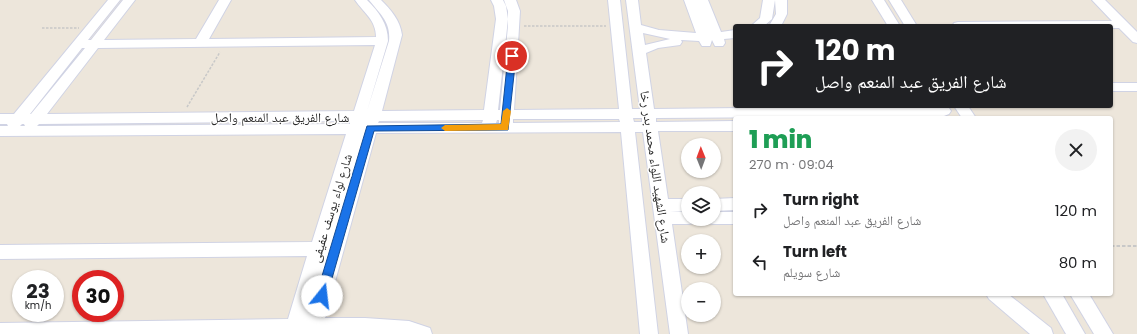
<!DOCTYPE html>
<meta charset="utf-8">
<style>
:root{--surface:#fff;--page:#f2f2f2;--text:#202124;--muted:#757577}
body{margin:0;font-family:Poppins,"Noto Naskh Arabic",sans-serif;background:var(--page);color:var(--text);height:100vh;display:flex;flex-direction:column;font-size:15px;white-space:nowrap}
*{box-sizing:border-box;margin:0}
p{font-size:13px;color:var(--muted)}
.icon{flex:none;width:22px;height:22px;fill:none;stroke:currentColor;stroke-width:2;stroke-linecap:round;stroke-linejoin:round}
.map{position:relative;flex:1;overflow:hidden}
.drawer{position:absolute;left:733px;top:116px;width:380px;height:180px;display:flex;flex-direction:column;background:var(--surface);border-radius:4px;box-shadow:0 1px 3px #0004}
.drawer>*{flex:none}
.hud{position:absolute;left:733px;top:24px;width:380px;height:84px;border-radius:4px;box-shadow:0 1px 3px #0004;background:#202124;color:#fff;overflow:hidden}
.needle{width:26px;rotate:359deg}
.controls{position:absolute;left:681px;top:138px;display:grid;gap:8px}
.controls a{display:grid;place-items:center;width:40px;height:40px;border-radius:50%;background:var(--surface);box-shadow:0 1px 3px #0004;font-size:20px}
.speed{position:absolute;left:12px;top:270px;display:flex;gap:8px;font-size:20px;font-weight:700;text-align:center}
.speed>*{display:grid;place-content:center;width:52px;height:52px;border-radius:50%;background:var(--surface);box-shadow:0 1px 3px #0004;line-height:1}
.speed small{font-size:10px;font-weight:400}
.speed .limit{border:6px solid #d22;background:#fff;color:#111}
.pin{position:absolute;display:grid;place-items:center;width:34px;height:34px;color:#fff;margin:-17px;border:2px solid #fff;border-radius:50%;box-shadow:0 1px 4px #0007}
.me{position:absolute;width:44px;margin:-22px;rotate:16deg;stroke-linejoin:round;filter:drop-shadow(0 0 3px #0008)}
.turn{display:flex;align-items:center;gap:14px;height:84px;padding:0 16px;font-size:18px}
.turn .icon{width:52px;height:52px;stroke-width:2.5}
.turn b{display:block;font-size:28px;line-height:34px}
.round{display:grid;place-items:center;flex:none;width:42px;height:42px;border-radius:21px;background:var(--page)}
.overview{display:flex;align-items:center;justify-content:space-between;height:68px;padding:0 16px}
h1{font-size:24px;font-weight:800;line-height:30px;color:#1e9e55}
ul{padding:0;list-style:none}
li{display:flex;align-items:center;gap:12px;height:52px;padding:0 16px}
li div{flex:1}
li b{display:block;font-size:15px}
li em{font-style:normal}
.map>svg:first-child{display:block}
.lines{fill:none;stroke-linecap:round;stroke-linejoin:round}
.minor-casing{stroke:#d0d3e4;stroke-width:2}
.path-far1{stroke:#c8c8c8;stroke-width:1.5;stroke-dasharray:2.5 1.5;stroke-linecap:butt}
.path{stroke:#c8c8c8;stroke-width:2;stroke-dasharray:3.5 2;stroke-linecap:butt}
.minor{fill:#fff;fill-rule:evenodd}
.route{fill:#1a73e8;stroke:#114b97}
.slow{fill:#f59e0b}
.labels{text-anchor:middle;stroke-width:3;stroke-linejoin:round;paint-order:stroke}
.street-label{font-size:13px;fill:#2a2a2a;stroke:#fff}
</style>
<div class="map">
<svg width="1137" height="334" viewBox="0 0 1137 334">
<rect width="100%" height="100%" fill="#ede6db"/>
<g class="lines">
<defs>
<g id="minor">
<path d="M 108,0 L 120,0 L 88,40 L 91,40 L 123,0 L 135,0 L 104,40 L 196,39 L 219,0 L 231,0 L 209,39 L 376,37 C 376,20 364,13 355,0 L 367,0 C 379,12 388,24 388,41 L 367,111 L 389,41 C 391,22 380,14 369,0 L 381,0 C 391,10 400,20 402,35 L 382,111 L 484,110 L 496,19 L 494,6 L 491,0 L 503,0 L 506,6 L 508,19 L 498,110 L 500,110 L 508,26 L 508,11 L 504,0 L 516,0 L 520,11 L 514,110 L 619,109 L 608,0 L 620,0 L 632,109 L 640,109 L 626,0 L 638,0 L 641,25 L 659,30 L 696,33 L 684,0 L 696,0 L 708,33 L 696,0 L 708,0 L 721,32 L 735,30 L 735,38 L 724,39 L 725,43 L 723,46 L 715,46 L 712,40 L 710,46 L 702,46 L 699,41 L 681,40 L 682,42 L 680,45 L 658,48 L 646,53 L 654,109 L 944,106 L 949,108 L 951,111 L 949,114 L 944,116 L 656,118 L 656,122 L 735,121 L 735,131 L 658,131 L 668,199 L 688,199 L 688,211 L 670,212 L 688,212 L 688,219 L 696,219 L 694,223 L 688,224 L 672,224 L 688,334 L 670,334 L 643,132 L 635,132 L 658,334 L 640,334 L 621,132 L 376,133 L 325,318 L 365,318 L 409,321 L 430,328 L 432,334 L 0,334 L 0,323 L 288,319 L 307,256 L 0,259 L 0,245 L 312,242 L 346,134 L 0,136 L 0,126 L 8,126 L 7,124 L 0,124 L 0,114 L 14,114 ZM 643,33 L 670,39 L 645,45 ZM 375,45 L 354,111 L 47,114 L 98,48 ZM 82,48 L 85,48 L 31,114 L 30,114 ZM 633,118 L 642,118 L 642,122 L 634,122 ZM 513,119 L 619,119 L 620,122 L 513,123 ZM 483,120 L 482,123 L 378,123 L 379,121 ZM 497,120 L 499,120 L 499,123 L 496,123 ZM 350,121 L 350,124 L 37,126 L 39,124 ZM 22,124 L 24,124 L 25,126 L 20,126 Z"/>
<path d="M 763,0 L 775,0 L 772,19 L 764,26 L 751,26 L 760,18 Z"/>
<path d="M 775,0 L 787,0 L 787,14 L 781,26 L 769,26 L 776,14 Z"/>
<path d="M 872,0 L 884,0 L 900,26 L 888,26 Z"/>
<path d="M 889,0 L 901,0 L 917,26 L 905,26 Z"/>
<path d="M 1092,0 L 1105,0 L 1137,32 L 1137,43 L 1133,42 L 1119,28 L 1111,28 L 1111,26 L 952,26 L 954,23 L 958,22 L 1112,21 Z"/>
<rect x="1111" y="83" width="26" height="8"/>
<path d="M 954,106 L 968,106 L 976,118 L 962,118 Z"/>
<path d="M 735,198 L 735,210 L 714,211 L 714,199 Z"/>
<path d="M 714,212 L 735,212 L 735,224 L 714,224 L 708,223 L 706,219 L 714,219 Z"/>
<path d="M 986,294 L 1008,294 L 1051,328 L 1053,334 L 1030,334 L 989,299 Z"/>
<path d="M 1043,294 L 1062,294 L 1085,334 L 1066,334 Z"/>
<path d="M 1070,294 L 1089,294 L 1113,334 L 1094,334 Z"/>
</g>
</defs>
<use href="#minor" class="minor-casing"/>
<g class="path-far1">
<path d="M 524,26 L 606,26"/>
<path d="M 42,28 L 79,28"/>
<path d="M 187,107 L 220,52"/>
</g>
<path class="path" d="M 1111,246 L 1137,246"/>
<use href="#minor" class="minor"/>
</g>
<path class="route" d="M 512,53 L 516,56 L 508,130 L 374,131 L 327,296 L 326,299 L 322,301 L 318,299 L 316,296 L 367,126 L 501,124 L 508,56 Z"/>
<path class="slow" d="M 507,108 L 511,111 L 508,130 L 445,131 L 441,128 L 445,125 L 501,124 L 503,111 Z"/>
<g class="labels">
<g class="street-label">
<text x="280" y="122">شارع الفريق عبد المنعم واصل</text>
<text transform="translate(656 167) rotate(82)" y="5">شارع الشهيد اللواء محمد بدر رخا</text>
<text transform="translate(331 208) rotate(-73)" y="5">شارع لواء يوسف عفيفى</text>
</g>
</g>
</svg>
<div class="controls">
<a><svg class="needle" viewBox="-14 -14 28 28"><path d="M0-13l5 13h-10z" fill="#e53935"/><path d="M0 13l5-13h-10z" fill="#757577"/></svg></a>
<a><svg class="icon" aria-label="layers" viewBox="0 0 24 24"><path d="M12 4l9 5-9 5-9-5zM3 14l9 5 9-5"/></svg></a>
<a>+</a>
<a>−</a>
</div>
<div class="speed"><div>23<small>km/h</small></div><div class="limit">30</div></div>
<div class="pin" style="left:512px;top:56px;background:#d93025"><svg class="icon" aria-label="arrive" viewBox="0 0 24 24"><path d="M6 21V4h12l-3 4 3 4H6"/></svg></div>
<svg class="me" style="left:322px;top:296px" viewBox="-20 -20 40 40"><circle r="19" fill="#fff"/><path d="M0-13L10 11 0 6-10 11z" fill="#1a73e8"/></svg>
<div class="hud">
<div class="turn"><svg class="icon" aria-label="right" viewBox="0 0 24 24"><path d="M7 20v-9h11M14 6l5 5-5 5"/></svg><div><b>120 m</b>شارع الفريق عبد المنعم واصل</div></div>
</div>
<section class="drawer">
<div class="overview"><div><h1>1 min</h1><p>270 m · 09:04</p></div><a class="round"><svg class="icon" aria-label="close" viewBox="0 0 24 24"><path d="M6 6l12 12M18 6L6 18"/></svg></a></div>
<ul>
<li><svg class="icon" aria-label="right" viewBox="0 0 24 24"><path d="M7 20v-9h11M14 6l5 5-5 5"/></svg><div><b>Turn right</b><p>شارع الفريق عبد المنعم واصل</p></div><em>120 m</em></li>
<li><svg class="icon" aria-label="left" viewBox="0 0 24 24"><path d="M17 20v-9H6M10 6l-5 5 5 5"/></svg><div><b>Turn left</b><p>شارع سويلم</p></div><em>80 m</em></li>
</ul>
</section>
</div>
